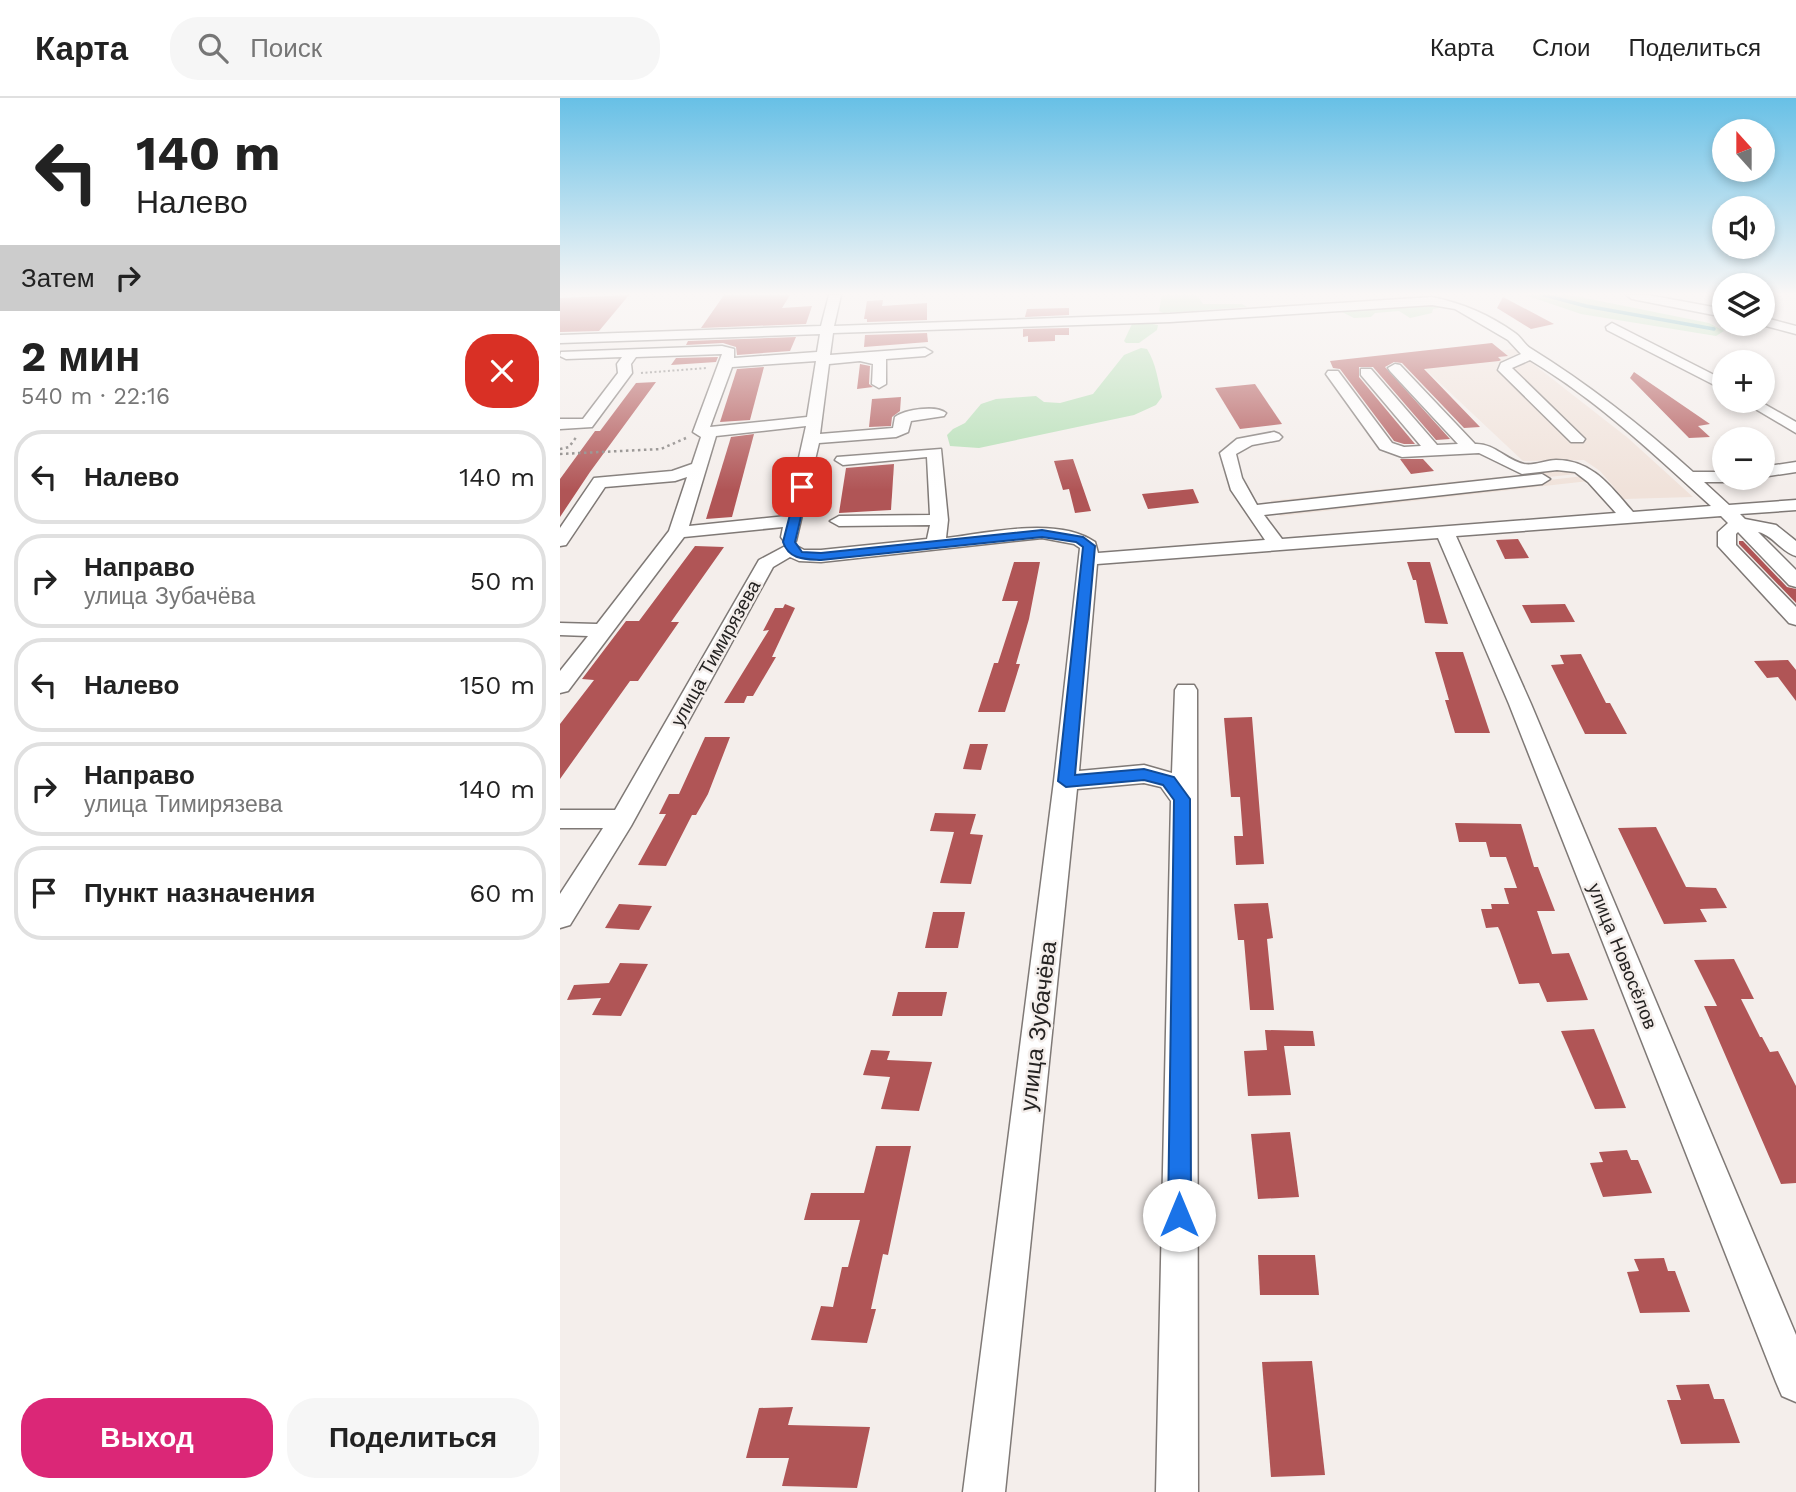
<!DOCTYPE html>
<html lang="ru">
<meta charset="utf-8">
<style>
:root{--surface:#fff;--page:#f6f6f6;--text:#222;--muted:#767676;--line:#e0e0e0;--accent:#db2777}
body{margin:0;font-family:"Work Sans",sans-serif;background:var(--page);color:var(--text);height:100vh;display:flex;flex-direction:column;font-size:26px;white-space:nowrap}
*{box-sizing:border-box;margin:0}
p{font-size:23px;color:var(--muted)}
.icon{flex:none;width:38px;height:38px;fill:none;stroke:currentColor;stroke-width:2;stroke-linecap:round;stroke-linejoin:round}
.map{position:relative;flex:1;overflow:hidden}
.side{display:flex;flex-direction:column;background:var(--surface);width:560px}
.side>*{flex:none}
.banner{background:#fff;color:var(--text);overflow:hidden}
.needle{width:46px;rotate:339deg}
.buttons{position:absolute;left:1152px;top:21px;display:grid;gap:14px}
.buttons a{display:grid;place-items:center;width:63px;height:63px;border-radius:50%;background:var(--surface);box-shadow:0 4px 10px #0003;font-size:35px}
.pin{position:absolute;display:grid;place-items:center;width:60px;height:60px;color:#fff;margin:-30px;border-radius:14px;box-shadow:0 4px 10px #0006}
.me{position:absolute;width:77px;margin:-38px;rotate:0deg;stroke-linejoin:round;filter:drop-shadow(0 0 5px #0008)}
.turn{display:flex;align-items:center;gap:24px;height:147px;padding:0 21px;font-size:32px}
.turn .icon{width:91px;height:91px;stroke-width:2.5}
.turn b{display:block;font-size:49px;line-height:60px}
.then{display:flex;align-items:center;height:66px;padding:0 21px;background:#0003;gap:14px;font-size:26px}
.round{display:grid;place-items:center;flex:none;width:74px;height:74px;border-radius:28px;background:var(--page)}
.headline{display:flex;align-items:center;justify-content:space-between;height:119px;padding:0 21px}
h1{font-size:42px;font-weight:700;line-height:52px}
.button{display:flex;gap:14px;margin-top:auto;padding:14px 21px}
.button a{flex:1;height:80px;border-radius:28px;background:var(--accent);color:#fff;font-size:28px;font-weight:700;line-height:80px;text-align:center}
.button a+a{background:var(--page);color:var(--text)}
ul{padding:0;list-style:none}
li{display:flex;align-items:center;gap:21px;height:94px;margin:0 14px 10px;padding:0 7px;border:4px solid var(--line);border-radius:28px}
li div{flex:1}
li b{display:block;font-size:26px}
li em{font-style:normal}
header{display:flex;align-items:center;gap:42px;box-sizing:border-box;height:98px;padding:0 35px;background:var(--surface);border-bottom:2px solid var(--line)}
header strong{font-size:33px}
nav{display:flex;gap:38px;margin-inline-start:auto;font-size:24px}
.search{width:490px;height:63px;background:var(--page);display:flex;align-items:center;gap:18px;box-sizing:border-box;padding:0 24px;border-radius:28px;color:var(--muted);font-size:26px}
main{display:flex;flex:1;min-height:0}
.map>svg:first-child{display:block}
.built{fill:#f0e2da}
.green{fill:#b4dfb5}
.lines{fill:none;stroke-linecap:round;stroke-linejoin:round}
.stream{stroke:#3b9da9;stroke-width:3.5}
.building{fill:#b05556}
.minor-casing{stroke:#7f7976;stroke-width:3}
.path-far1{stroke:#858280;stroke-width:2;stroke-dasharray:2 2.5;stroke-linecap:butt}
.path{stroke:#858280;stroke-width:2.5;stroke-dasharray:2.5 3.5;stroke-linecap:butt}
.minor{fill:#fff;fill-rule:evenodd}
.route{fill:#1a73e8;stroke:#114b97;stroke-width:2}
.labels{text-anchor:middle;stroke-width:5;stroke-linejoin:round;paint-order:stroke}
.street-label{font-size:19px;fill:#252322;stroke:#f4eeeb}
.near-street-label{font-size:23px;fill:#252322;stroke:#f4eeeb}
</style>
<header>
<strong>Карта</strong>
<div class="search"><svg class="icon" aria-label="search" viewBox="0 0 24 24"><circle cx="10" cy="10" r="6"/><path d="M15 15l6 6"/></svg>Поиск</div>
<nav><a>Карта</a><a>Слои</a><a>Поделиться</a></nav>
</header>
<main>
<section class="side">
<div class="banner">
<div class="turn"><svg class="icon" aria-label="left" viewBox="0 0 24 24"><path d="M17 20v-9H6M10 6l-5 5 5 5"/></svg><div><b>140 m</b>Налево</div></div>
<div class="then">Затем<svg class="icon" aria-label="right" viewBox="0 0 24 24"><path d="M7 20v-9h11M14 6l5 5-5 5"/></svg></div>
</div>
<div class="headline"><div><h1>2 мин</h1><p>540 m · 22:16</p></div><a class="round" style="background:#d93025;color:#fff"><svg class="icon" aria-label="close" viewBox="0 0 24 24"><path d="M6 6l12 12M18 6L6 18"/></svg></a></div>
<ul>
<li><svg class="icon" aria-label="left" viewBox="0 0 24 24"><path d="M17 20v-9H6M10 6l-5 5 5 5"/></svg><div><b>Налево</b></div><em>140 m</em></li>
<li><svg class="icon" aria-label="right" viewBox="0 0 24 24"><path d="M7 20v-9h11M14 6l5 5-5 5"/></svg><div><b>Направо</b><p>улица Зубачёва</p></div><em>50 m</em></li>
<li><svg class="icon" aria-label="left" viewBox="0 0 24 24"><path d="M17 20v-9H6M10 6l-5 5 5 5"/></svg><div><b>Налево</b></div><em>150 m</em></li>
<li><svg class="icon" aria-label="right" viewBox="0 0 24 24"><path d="M7 20v-9h11M14 6l5 5-5 5"/></svg><div><b>Направо</b><p>улица Тимирязева</p></div><em>140 m</em></li>
<li><svg class="icon" aria-label="arrive" viewBox="0 0 24 24"><path d="M6 21V4h12l-3 4 3 4H6"/></svg><div><b>Пункт назначения</b></div><em>60 m</em></li>
</ul>
<div class="button"><a>Выход</a><a>Поделиться</a></div>
</section>
<div class="map">
<svg width="1236" height="1394" viewBox="0 0 1236 1394">
<rect width="100%" height="100%" fill="#f4eeeb"/>
<g class="built">
<path d="M 954,251 L 1068,340 L 1133,399 L 1064,401 L 1040,373 L 1024,362 L 963,363 L 866,272 L 860,261 Z"/>
<path d="M 1013,371 L 1017,376 L 713,408 L 710,403 Z"/>
<path d="M 1024,378 L 1029,383 L 720,418 L 717,413 Z"/>
</g>
<g class="green">
<path d="M 602,197 L 637,197 L 643,206 L 682,206 L 687,209 L 604,215 L 599,213 Z"/>
<path d="M 965,197 L 1010,197 L 1149,225 L 1164,233 L 1156,238 L 1021,216 Z"/>
<path d="M 873,205 L 889,208 L 873,211 L 872,215 L 850,220 L 839,213 L 815,215 L 811,219 L 794,220 L 778,212 Z"/>
<path d="M 582,224 L 598,227 L 597,232 L 579,245 L 566,245 L 564,243 L 572,226 Z"/>
<path d="M 581,250 L 587,251 C 596,265 598,283 602,299 L 596,307 L 574,317 L 419,350 L 390,348 L 387,337 L 393,331 L 405,325 L 421,306 L 436,301 L 476,298 L 484,304 L 500,305 L 533,296 L 564,257 Z"/>
</g>
<g class="lines">
<path class="stream" d="M 984,197 L 1026,208 L 1154,231"/>
</g>
<g class="building">
<path d="M 69,197 L 39,233 L 0,234 L 0,200 Z"/>
<path d="M 164,197 L 230,197 L 222,210 L 252,208 L 246,226 L 141,230 Z"/>
<path d="M 943,199 L 994,226 L 971,231 L 937,210 Z"/>
<path d="M 323,202 L 322,208 L 367,205 L 367,222 L 307,224 L 307,221 L 304,221 L 307,203 Z"/>
<path d="M 509,210 L 509,217 L 465,219 L 467,211 Z"/>
<path d="M 509,230 L 509,237 L 495,237 L 495,243 L 468,244 L 468,238 L 463,239 L 463,231 Z"/>
<path d="M 367,235 L 368,244 L 304,249 L 305,237 Z"/>
<path d="M 236,239 L 230,253 L 177,257 L 176,249 L 163,245 L 126,247 L 128,243 Z"/>
<path d="M 932,245 L 948,258 L 938,259 L 941,262 L 939,263 L 864,271 L 920,329 L 904,330 L 842,265 L 834,264 L 825,269 L 890,341 L 876,342 L 813,269 L 799,269 L 799,279 L 855,346 L 844,346 L 834,343 L 780,271 L 773,270 L 770,263 Z"/>
<path d="M 158,259 L 156,264 L 111,267 L 116,260 Z"/>
<path d="M 300,266 L 310,268 L 309,286 L 313,289 L 297,291 Z"/>
<path d="M 204,269 L 190,322 L 160,324 L 177,271 Z"/>
<path d="M 1074,274 L 1150,326 L 1138,328 L 1150,339 L 1129,340 L 1070,280 Z"/>
<path d="M 96,284 L 30,374 L 0,419 L 0,381 L 35,333 L 40,333 L 76,285 Z"/>
<path d="M 695,286 L 722,326 L 680,331 L 655,290 Z"/>
<path d="M 341,299 L 340,313 L 332,319 L 331,328 L 309,329 L 312,301 Z"/>
<path d="M 194,336 L 172,419 L 146,421 L 171,339 Z"/>
<path d="M 513,361 L 531,413 L 515,415 L 509,391 L 503,392 L 494,363 Z"/>
<path d="M 840,361 L 863,361 L 874,373 L 851,376 Z"/>
<path d="M 334,366 L 331,412 L 279,415 L 286,370 Z"/>
<path d="M 633,391 L 639,405 L 588,411 L 582,396 Z"/>
<path d="M 958,441 L 969,460 L 945,461 L 936,442 Z"/>
<path d="M 1179,443 L 1183,443 L 1227,489 L 1236,491 L 1236,505 L 1179,446 Z"/>
<path d="M 135,448 L 164,449 L 111,524 L 119,524 L 78,583 L 70,583 L 0,681 L 0,626 L 34,582 L 22,581 L 66,523 L 79,523 Z"/>
<path d="M 454,464 L 480,464 L 469,521 L 456,566 L 460,566 L 445,614 L 418,614 L 434,565 L 438,565 L 458,503 L 442,503 Z"/>
<path d="M 847,464 L 870,464 L 888,526 L 865,525 L 856,482 L 853,482 Z"/>
<path d="M 225,506 L 235,510 L 212,559 L 216,559 L 193,598 L 187,598 L 184,605 L 164,605 L 209,532 L 203,533 L 215,510 L 223,510 Z"/>
<path d="M 1005,506 L 1015,524 L 971,525 L 962,507 Z"/>
<path d="M 875,554 L 903,554 L 930,635 L 895,635 L 885,602 L 889,602 Z"/>
<path d="M 1021,556 L 1046,605 L 1050,605 L 1067,636 L 1025,636 L 991,567 L 1004,566 L 1000,557 Z"/>
<path d="M 1228,562 L 1236,572 L 1236,603 L 1218,579 L 1207,580 L 1194,563 Z"/>
<path d="M 692,619 L 704,766 L 676,767 L 674,738 L 683,738 L 680,699 L 671,699 L 664,620 Z"/>
<path d="M 145,639 L 170,639 L 148,696 L 136,717 L 132,717 L 106,768 L 78,767 L 106,716 L 99,716 L 109,696 L 119,696 Z"/>
<path d="M 410,646 L 428,646 L 421,672 L 403,671 Z"/>
<path d="M 375,715 L 416,716 L 410,736 L 423,737 L 411,786 L 380,785 L 394,734 L 370,733 Z"/>
<path d="M 895,725 L 961,726 L 974,769 L 978,769 L 995,813 L 977,813 L 992,856 L 1009,855 L 1028,902 L 987,904 L 979,885 L 959,886 L 940,833 L 938,829 L 926,830 L 921,811 L 932,811 L 931,806 L 949,806 L 944,790 L 957,790 L 946,759 L 930,759 L 926,744 L 899,744 Z"/>
<path d="M 1096,729 L 1126,789 L 1156,790 L 1167,810 L 1140,811 L 1147,824 L 1104,826 L 1058,730 Z"/>
<path d="M 708,805 L 713,840 L 707,841 L 714,912 L 690,912 L 684,842 L 678,842 L 674,806 Z"/>
<path d="M 59,806 L 92,808 L 79,832 L 45,830 Z"/>
<path d="M 373,814 L 405,814 L 398,850 L 365,850 Z"/>
<path d="M 1174,861 L 1194,901 L 1181,901 L 1200,939 L 1202,939 L 1210,954 L 1218,953 L 1236,988 L 1236,1085 L 1221,1086 L 1144,908 L 1157,908 L 1134,862 Z"/>
<path d="M 60,865 L 88,866 L 61,918 L 32,917 L 41,900 L 7,902 L 14,887 L 49,885 Z"/>
<path d="M 338,894 L 387,894 L 382,918 L 332,918 Z"/>
<path d="M 1034,931 L 1052,975 L 1066,1010 L 1035,1011 L 1001,933 Z"/>
<path d="M 705,932 L 753,933 L 755,948 L 724,948 L 731,997 L 688,998 L 684,953 L 707,952 Z"/>
<path d="M 311,952 L 330,953 L 327,962 L 372,964 L 359,1013 L 321,1011 L 330,979 L 303,977 Z"/>
<path d="M 730,1034 L 739,1099 L 698,1101 L 691,1036 Z"/>
<path d="M 316,1048 L 351,1048 L 328,1157 L 323,1156 L 311,1211 L 316,1211 L 307,1245 L 251,1242 L 261,1208 L 273,1209 L 282,1169 L 288,1169 L 300,1122 L 244,1122 L 251,1095 L 304,1095 Z"/>
<path d="M 1067,1052 L 1071,1062 L 1078,1062 L 1092,1095 L 1043,1099 L 1030,1065 L 1043,1064 L 1039,1054 Z"/>
<path d="M 698,1157 L 755,1157 L 759,1197 L 700,1197 Z"/>
<path d="M 1104,1160 L 1108,1173 L 1115,1173 L 1130,1214 L 1080,1215 L 1067,1174 L 1079,1173 L 1074,1161 Z"/>
<path d="M 752,1263 L 765,1377 L 711,1379 L 702,1264 Z"/>
<path d="M 1149,1286 L 1154,1301 L 1164,1301 L 1180,1345 L 1121,1346 L 1107,1302 L 1121,1302 L 1116,1287 Z"/>
<path d="M 233,1309 L 228,1327 L 310,1329 L 297,1390 L 222,1388 L 229,1360 L 186,1360 L 199,1310 Z"/>
</g>
<g class="lines">
<defs>
<g id="minor">
<path d="M 269,197 L 281,197 L 274,228 L 610,216 L 872,199 C 902,205 930,217 955,235 C 961,239 964,246 970,250 C 1028,286 1082,328 1133,374 L 1164,374 L 1164,380 L 1172,380 L 1164,384 L 1144,384 L 1169,407 L 1236,402 L 1236,412 L 1180,416 L 1185,421 L 1216,427 L 1236,443 L 1236,458 C 1221,454 1213,437 1198,434 L 1236,472 L 1236,489 L 1229,487 L 1178,434 L 1176,436 L 1176,447 L 1236,509 L 1236,527 L 1229,525 L 1158,448 L 1158,434 L 1168,425 L 1161,418 L 896,438 L 971,606 L 1236,1237 L 1236,1304 L 1222,1298 L 1216,1284 L 949,606 L 878,440 L 537,466 L 519,673 L 584,667 L 612,675 L 615,592 L 618,587 L 634,587 L 637,592 L 638,1394 L 596,1394 L 611,703 L 601,689 L 584,685 L 517,691 L 445,1394 L 403,1394 L 494,683 L 520,450 L 514,446 L 482,440 L 261,464 L 239,463 L 230,459 L 213,469 L 71,728 L 10,827 L 0,830 L 0,796 L 43,730 L 0,730 L 0,712 L 55,712 L 199,462 L 231,445 L 244,452 L 261,452 L 367,441 L 370,427 L 279,428 L 270,423 L 279,418 L 370,417 L 367,359 L 283,367 L 275,362 L 277,359 L 381,351 L 388,422 L 386,440 C 429,435 498,418 535,444 L 538,455 L 705,442 L 671,392 L 660,355 L 677,341 L 714,334 L 719,336 L 722,339 L 719,342 L 692,347 L 676,356 L 682,380 L 697,407 L 982,376 L 990,381 L 982,386 L 704,417 L 722,441 L 1056,415 L 1028,384 L 1015,374 L 997,372 L 962,376 L 919,355 L 842,359 L 820,351 L 766,276 L 768,273 L 778,273 L 832,345 L 844,349 L 861,348 L 801,277 L 801,271 L 811,271 L 877,347 L 898,346 L 830,273 L 828,270 L 835,266 L 840,267 L 915,346 C 934,345 946,362 964,366 C 974,368 986,362 996,362 C 1033,362 1051,389 1073,414 L 1151,408 C 1094,356 1037,302 970,262 L 952,270 L 1025,341 L 1023,344 L 1011,344 L 938,272 L 941,265 L 961,256 L 948,242 L 895,211 L 872,207 L 610,224 L 273,235 L 270,257 L 365,250 L 372,254 L 365,258 L 326,261 L 326,286 L 319,290 L 312,286 L 313,266 L 300,263 L 269,266 L 260,336 L 333,330 L 335,319 C 345,311 377,307 386,315 L 384,318 L 351,323 L 348,334 L 336,339 L 259,345 L 236,443 L 224,443 L 221,439 L 223,429 L 124,439 L 8,593 L 0,595 L 0,573 L 28,538 L 0,537 L 0,525 L 37,526 L 109,433 L 127,379 L 115,383 L 45,389 L 6,447 L 0,448 L 0,430 L 34,380 L 112,373 L 132,366 L 141,339 L 133,334 L 162,256 L 76,259 L 71,266 L 72,275 L 32,329 L 0,331 L 0,321 L 23,321 L 58,275 L 57,266 L 62,259 L 6,261 L 0,258 L 1,254 L 162,248 L 174,251 L 174,260 L 257,254 L 260,236 L 0,245 L 0,237 L 261,228 ZM 256,263 L 247,319 L 150,329 L 172,269 ZM 246,328 L 226,418 L 129,428 L 156,338 Z"/>
<path d="M 1066,197 L 1088,197 L 1164,211 L 1164,219 L 1072,201 Z"/>
<path d="M 1202,219 L 1236,228 L 1236,236 L 1198,226 L 1202,226 Z"/>
<path d="M 1052,225 L 1164,282 L 1164,292 L 1047,232 L 1046,229 Z"/>
<path d="M 1182,303 L 1199,303 L 1236,324 L 1236,335 Z"/>
<path d="M 1236,364 L 1236,374 L 1202,379 L 1202,369 Z"/>
</g>
</defs>
<use href="#minor" class="minor-casing"/>
<path class="path-far1" d="M 81,275 L 147,270"/>
<g class="path">
<path d="M 0,351 L 9,349 L 17,338"/>
<path d="M 0,356 L 101,351 L 126,340"/>
</g>
<use href="#minor" class="minor"/>
</g>
<linearGradient id="sky" x2="0" y2="1"><stop stop-color="#67c0e6"/><stop offset="0.5" stop-color="#faf7f6"/><stop offset="1" stop-color="#faf7f6" stop-opacity="0"/></linearGradient>
<rect width="1236" height="392" fill="url(#sky)"/>
<path class="route" d="M 242,386 L 248,389 L 235,444 L 242,454 L 261,455 L 482,432 L 523,439 L 535,448 L 515,677 L 584,671 L 614,679 L 630,701 L 631,1117 L 627,1125 L 619,1128 L 611,1125 L 608,1117 L 614,702 L 603,687 L 584,682 L 506,689 L 498,683 L 523,449 L 516,444 L 482,439 L 261,462 C 245,461 229,462 223,444 L 237,389 Z"/>
<g class="labels">
<g class="street-label">
<text transform="translate(155 555) rotate(-61)" y="7">улица Тимирязева</text>
<text transform="translate(1063 858) rotate(68)" y="7">улица Новосёлов</text>
</g>
<g class="near-street-label">
<text transform="translate(478 928) rotate(-83)" y="8">улица Зубачёва</text>
</g>
</g>
</svg>
<div class="buttons">
<a><svg class="needle" viewBox="-14 -14 28 28"><path d="M0-13l5 13h-10z" fill="#e53935"/><path d="M0 13l5-13h-10z" fill="#767676"/></svg></a>
<a><svg class="icon" aria-label="sound" viewBox="0 0 24 24"><path d="M4 9h4l5-4v14l-5-4H4zM17 9q2 3 0 6"/></svg></a>
<a><svg class="icon" aria-label="layers" viewBox="0 0 24 24"><path d="M12 4l9 5-9 5-9-5zM3 14l9 5 9-5"/></svg></a>
<a>+</a>
<a>−</a>
</div>
<div class="pin" style="left:242px;top:389px;background:#d93025"><svg class="icon" aria-label="arrive" viewBox="0 0 24 24"><path d="M6 21V4h12l-3 4 3 4H6"/></svg></div>
<svg class="me" style="left:619px;top:1117px" viewBox="-20 -20 40 40"><circle r="19" fill="#fff"/><path d="M0-13L10 11 0 6-10 11z" fill="#1a73e8"/></svg>
</div>
</main>
